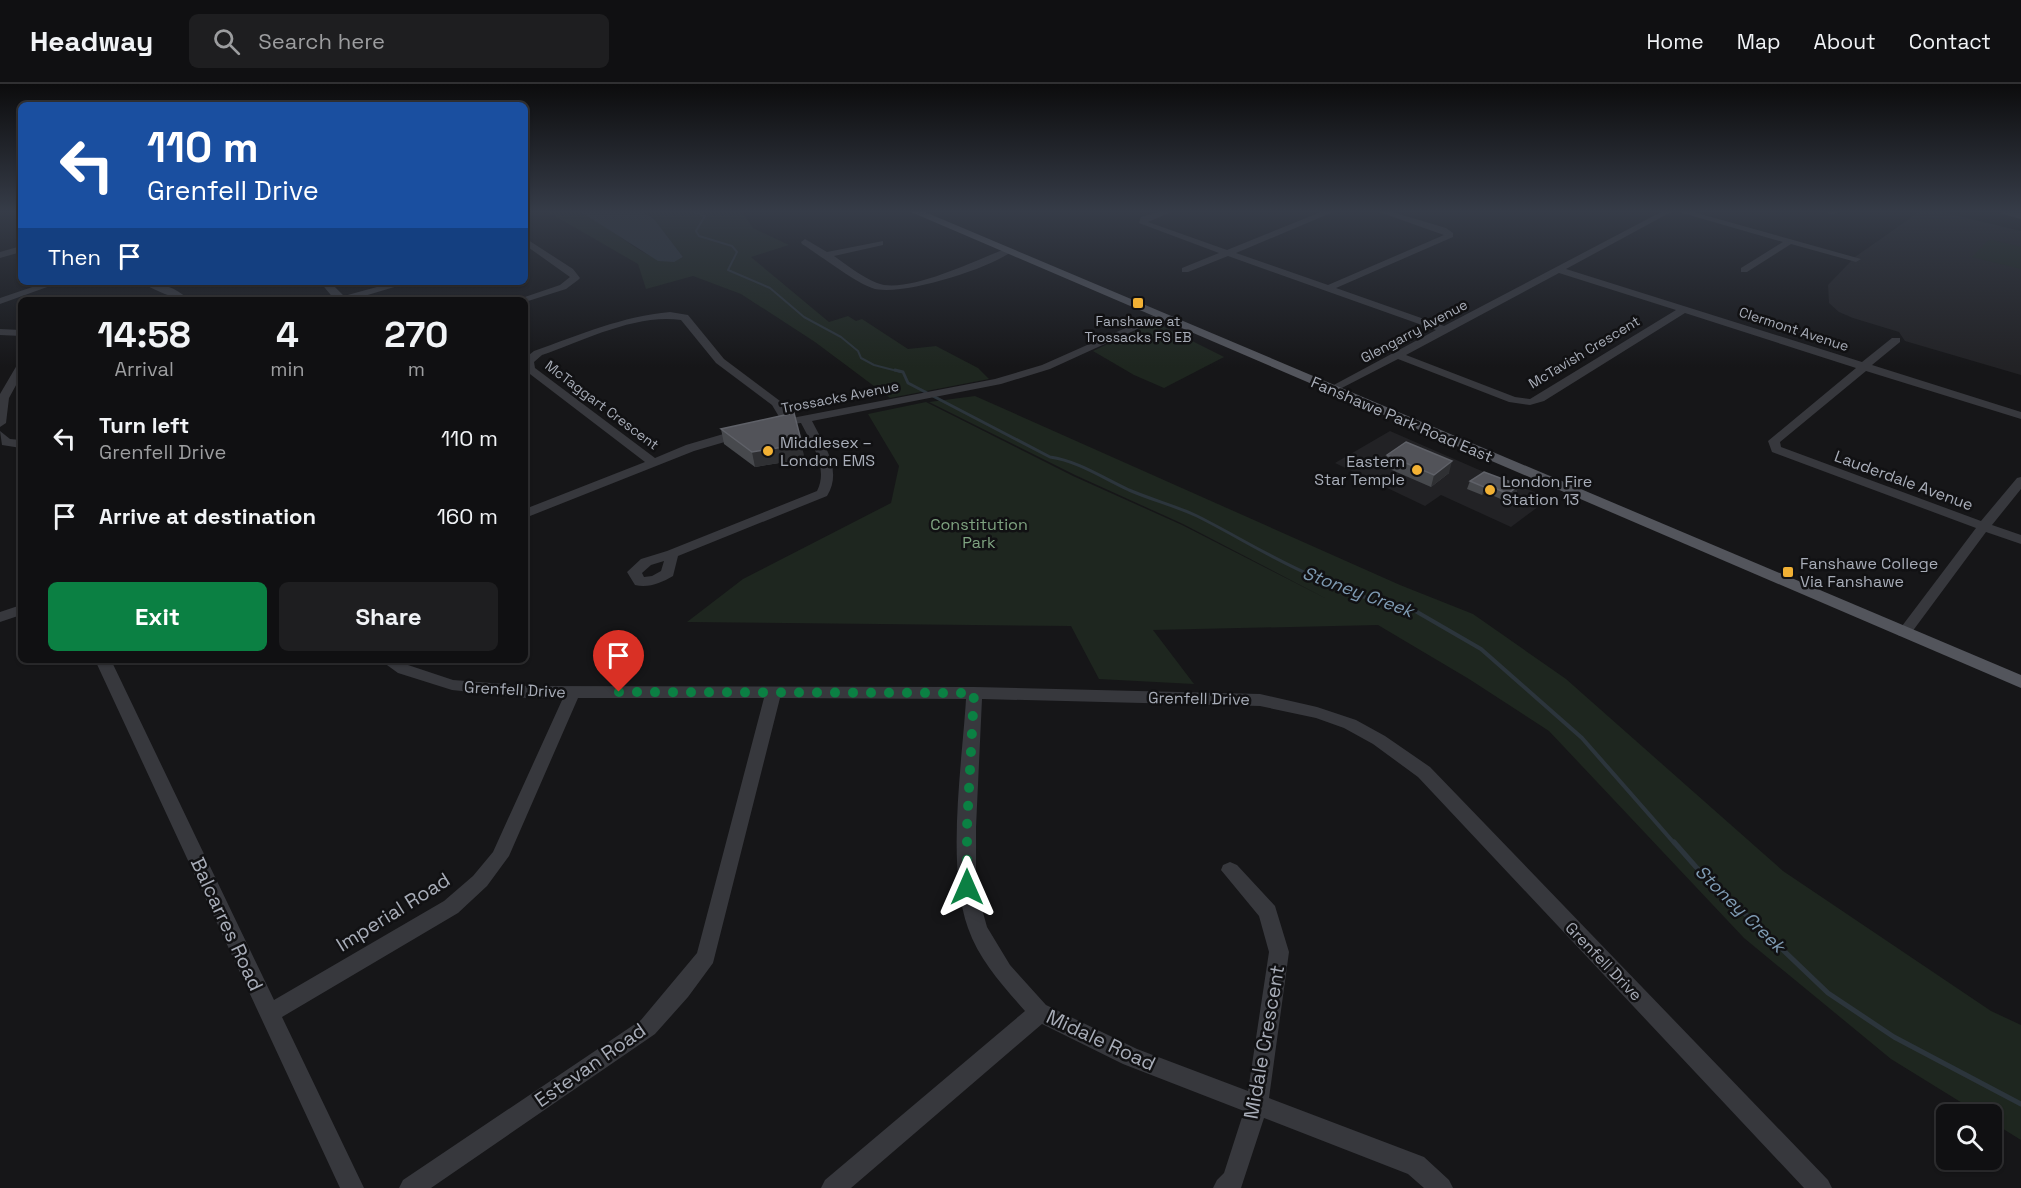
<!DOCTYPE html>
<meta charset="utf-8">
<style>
:root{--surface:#101012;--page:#1e1e20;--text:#f1f3f6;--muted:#9c9d9f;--line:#303032;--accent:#0b8043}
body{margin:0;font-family:"Space Grotesk",sans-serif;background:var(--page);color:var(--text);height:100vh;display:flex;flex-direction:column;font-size:22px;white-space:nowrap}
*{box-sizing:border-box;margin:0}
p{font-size:20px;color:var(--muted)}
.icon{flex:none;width:33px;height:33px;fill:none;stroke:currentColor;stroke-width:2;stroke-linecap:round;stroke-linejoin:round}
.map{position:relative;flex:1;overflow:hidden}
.sheet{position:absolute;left:18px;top:213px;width:510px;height:366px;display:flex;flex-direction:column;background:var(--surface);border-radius:9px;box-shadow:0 2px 4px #0004,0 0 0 2px var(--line)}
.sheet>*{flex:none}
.top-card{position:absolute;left:18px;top:18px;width:510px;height:183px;border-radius:9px;box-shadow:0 2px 4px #0004,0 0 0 2px var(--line);background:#1a4fa0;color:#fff;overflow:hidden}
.tools{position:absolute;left:1936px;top:1020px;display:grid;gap:12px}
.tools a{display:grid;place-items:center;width:66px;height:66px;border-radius:9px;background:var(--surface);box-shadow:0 2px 4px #0004,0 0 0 2px var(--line);font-size:30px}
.pin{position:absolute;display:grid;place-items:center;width:51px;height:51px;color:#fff;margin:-62px -26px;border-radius:50% 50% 50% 0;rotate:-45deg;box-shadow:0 0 6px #0007}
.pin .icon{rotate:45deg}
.me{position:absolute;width:66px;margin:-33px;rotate:0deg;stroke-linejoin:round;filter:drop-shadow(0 0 4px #0008)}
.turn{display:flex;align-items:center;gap:21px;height:126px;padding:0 30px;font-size:27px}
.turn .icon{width:78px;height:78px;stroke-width:2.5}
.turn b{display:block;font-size:42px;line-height:51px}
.then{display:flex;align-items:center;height:57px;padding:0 30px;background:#0003;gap:12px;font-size:22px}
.eta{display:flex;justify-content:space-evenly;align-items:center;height:102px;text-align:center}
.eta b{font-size:36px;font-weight:800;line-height:42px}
.primary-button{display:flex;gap:12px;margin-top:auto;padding:12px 30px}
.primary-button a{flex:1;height:69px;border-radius:9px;background:var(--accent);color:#fff;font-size:24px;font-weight:800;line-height:69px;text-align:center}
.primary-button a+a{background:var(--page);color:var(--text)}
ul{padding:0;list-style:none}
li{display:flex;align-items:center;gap:18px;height:78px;padding:0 30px}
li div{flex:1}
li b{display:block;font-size:22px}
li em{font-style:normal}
header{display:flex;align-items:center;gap:36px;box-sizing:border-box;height:84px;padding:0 30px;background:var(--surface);border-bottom:2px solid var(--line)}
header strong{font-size:28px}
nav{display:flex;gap:33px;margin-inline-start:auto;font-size:21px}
.search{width:420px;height:54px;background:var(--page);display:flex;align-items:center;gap:15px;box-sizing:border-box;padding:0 21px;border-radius:9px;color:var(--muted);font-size:22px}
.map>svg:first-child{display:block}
.built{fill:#222225}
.green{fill:#1e261f}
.water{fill:#2c353c}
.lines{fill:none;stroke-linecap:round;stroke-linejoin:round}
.stream-far3{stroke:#2c353c;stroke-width:2}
.stream-far2{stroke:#2c353c;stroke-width:3}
.stream-far1{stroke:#2c353c;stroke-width:4}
.stream{stroke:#2c353c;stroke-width:5}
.minor{fill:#37383d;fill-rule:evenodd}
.major{fill:#53555c;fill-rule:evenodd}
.wall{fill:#47494d}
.shaded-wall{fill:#2f3033}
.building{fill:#525359;stroke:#5f6168;stroke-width:1.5}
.route{stroke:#0b8043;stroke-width:10;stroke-dasharray:0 18}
.poi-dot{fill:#f2b134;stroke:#111113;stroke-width:2}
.labels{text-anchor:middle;stroke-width:5;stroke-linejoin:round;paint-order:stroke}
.far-poi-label{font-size:14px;fill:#a8adb8;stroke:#111113}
.far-street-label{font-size:14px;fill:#a8adb8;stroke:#111113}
.street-label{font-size:16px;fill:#a8adb8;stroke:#111113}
.poi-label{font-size:16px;fill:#a8adb8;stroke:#111113;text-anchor:start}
.park-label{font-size:16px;fill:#7fa381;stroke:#111113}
.water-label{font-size:18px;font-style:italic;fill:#7f9bb3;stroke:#111113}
.near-street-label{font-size:20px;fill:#a8adb8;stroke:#111113}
</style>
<header>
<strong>Headway</strong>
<div class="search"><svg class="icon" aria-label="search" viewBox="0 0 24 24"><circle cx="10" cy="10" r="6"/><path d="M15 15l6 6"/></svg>Search here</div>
<nav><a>Home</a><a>Map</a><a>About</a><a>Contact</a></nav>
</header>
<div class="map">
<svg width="2021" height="1104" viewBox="0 0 2021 1104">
<rect width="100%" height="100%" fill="#161618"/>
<g class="built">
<path d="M 1919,128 L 1942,128 L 2021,147 L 2021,291 L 1905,257 L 1899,248 L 1853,234 L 1839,228 L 1829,219 L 1828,201 L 1855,173 Z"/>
<path d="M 1390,347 L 1477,385 L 1550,414 L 1511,443 L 1441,411 L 1425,422 L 1335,379 Z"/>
</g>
<g class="green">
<path d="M 548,128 C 557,128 572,125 581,128 C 609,138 654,191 683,173 L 654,135 L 643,128 L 742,128 L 753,144 L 789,161 L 751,173 L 829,238 L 848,232 L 856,237 L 862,235 L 908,265 L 936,262 L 978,284 L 989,295 L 890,314 L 815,258 L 741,210 L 693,192 L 646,205 L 638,180 Z"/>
<path d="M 1990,155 L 2021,163 L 2021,185 L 1972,173 Z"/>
<path d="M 1150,240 L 1158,240 L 1224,273 L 1164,304 L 1134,291 L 1093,267 Z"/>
<path d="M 975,312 L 1400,501 L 1473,530 L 1566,595 L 1783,787 L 1991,927 L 2021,941 L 2021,1056 L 1992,1038 L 1992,1030 L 1980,1030 L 1891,975 L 1744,854 L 1549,647 L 1469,595 L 1378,541 L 1153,546 L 1194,600 L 1099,595 L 1071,542 L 687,538 L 743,495 L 891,419 L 899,382 L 868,330 L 926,318 L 1073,392 L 1182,441 L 1327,515 L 1183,440 L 1075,391 L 929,318 Z"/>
</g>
<path class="water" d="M 581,128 L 643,128 L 654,135 L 683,173 L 674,178 L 658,177 Z"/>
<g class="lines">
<path class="stream-far3" d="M 695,128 L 705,132 L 696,147 L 699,152 L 732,162 L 737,168 L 728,186 L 770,204 L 804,233 L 841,253 L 858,267 L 861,274 L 874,281 L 901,288"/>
<path class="stream-far2" d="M 895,286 L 903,288 L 908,299 L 1050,373 C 1078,377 1103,394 1129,406 C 1152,416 1176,422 1197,432 C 1237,452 1274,476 1315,493"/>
<path class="stream-far1" d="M 1311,492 L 1382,520 L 1405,521 L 1481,565 L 1582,654 L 1675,760"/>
<path class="stream" d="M 1674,758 L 1696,783 L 1828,909 L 1894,953 L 2021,1020"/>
<g class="minor">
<path d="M 1158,128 L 1171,128 L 1148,138 L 1227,166 L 1321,128 L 1333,128 L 1236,169 L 1328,201 L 1444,151 L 1379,128 L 1392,128 L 1446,144 L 1453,149 L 1453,153 L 1336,204 L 1444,242 L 1661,128 L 1671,128 L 1566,185 L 1862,278 L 1892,254 L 1900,254 L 1900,258 L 1872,281 L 2021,328 L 2021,335 L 1866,287 L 1780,358 L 1781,363 L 1981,437 L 2017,394 L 2021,393 L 2021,405 L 1992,441 L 2021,451 L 2021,460 L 1986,448 L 1909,552 L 1899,552 L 1897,549 L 1899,546 L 1976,444 L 1772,368 L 1768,357 L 1856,284 L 1685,229 L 1544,317 L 1530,321 L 1509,318 L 1398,275 L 1334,308 L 1330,307 L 1330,303 L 1436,246 L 1228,172 L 1188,188 L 1182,188 L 1182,184 L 1219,169 L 1139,139 L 1141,133 ZM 1559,189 L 1676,226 L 1530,315 L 1515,313 L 1406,271 Z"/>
<path d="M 1679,128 L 1693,128 L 1861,175 L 1856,178 L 1791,160 L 1747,188 L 1741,188 L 1741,184 L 1783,158 Z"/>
<path d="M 1827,128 L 1837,128 L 1833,131 Z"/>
<path d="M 2001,128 L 2021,129 L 2021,135 L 2002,130 Z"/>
<path d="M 525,154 L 573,185 L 580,194 L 578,196 L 566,205 L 525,218 L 525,216 L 516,216 L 560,201 L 570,193 L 525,161 Z"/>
<path d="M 805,155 L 827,168 L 883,157 L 883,161 L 834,172 C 847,181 862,193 877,199 C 906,211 976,176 1005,165 L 1012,167 C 992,184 898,214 872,204 C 853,197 821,172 802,160 L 801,158 Z"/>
<path d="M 21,162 L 21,168 L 0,174 L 0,168 Z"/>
<path d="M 47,198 L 61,198 L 0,220 L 0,214 Z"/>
<path d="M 141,198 C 159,198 176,203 189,216 C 177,216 151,205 141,198 Z"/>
<path d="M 320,198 L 330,198 L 344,212 L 395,198 L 411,198 L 351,216 L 335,216 Z"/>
<path d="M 670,228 L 688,231 L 724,275 L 780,317 L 792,334 L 995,295 L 1042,281 L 1157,230 L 1166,232 L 1050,285 L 1001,300 L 812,337 C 824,361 843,386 827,412 L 678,472 L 673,492 C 661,499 649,504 635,501 L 627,488 L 641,475 L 667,467 L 817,407 C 829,383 811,359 801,339 L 772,342 L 772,338 L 781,336 L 772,321 L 716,279 L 681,236 C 637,229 582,257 542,271 L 534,278 L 535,284 L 655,374 L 686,361 L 737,346 L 741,345 L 747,349 L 745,352 L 694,367 L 525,434 L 525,425 L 645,378 L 526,287 L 525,274 L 534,267 C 579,251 623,232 670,228 ZM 664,477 L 661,487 L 652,492 L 644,493 L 642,489 L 651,481 Z"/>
<path d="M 0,245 L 21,246 L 21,252 L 0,251 Z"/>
<path d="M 21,280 L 21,292 L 9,314 L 6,339 L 0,343 L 0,310 L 17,281 Z"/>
<path d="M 0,347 L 10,355 L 21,356 L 21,364 L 2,361 Z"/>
<path d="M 21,521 L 21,531 L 0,538 L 0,528 Z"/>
<path d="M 95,576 L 111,576 L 274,916 L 444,817 L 473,792 L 493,768 L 563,614 L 527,614 L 452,606 L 398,589 L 380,576 L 400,576 L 408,581 L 453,596 L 527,602 L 974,603 L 1260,610 L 1317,623 L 1356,636 L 1385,652 L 1430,683 L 1828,1096 L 1832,1104 L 1804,1104 L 1418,693 L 1373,660 L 1344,644 L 1316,634 L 1260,622 L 982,615 L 976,743 L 976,803 L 987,843 L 1010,881 L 1046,921 L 1137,965 L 1248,1007 L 1269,868 L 1259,832 L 1221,786 L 1223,781 L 1230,778 L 1237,781 L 1275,822 L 1289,868 L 1269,1014 L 1424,1073 L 1449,1096 L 1453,1104 L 1424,1104 L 1408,1090 L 1264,1034 L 1241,1104 L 1213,1104 L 1217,1096 L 1224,1089 L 1244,1027 L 1123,980 L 1042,940 L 851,1104 L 821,1104 L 825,1096 L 1025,927 C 1004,903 979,876 968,844 C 946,781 962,682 966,615 L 780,614 L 713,879 L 688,913 L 655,950 L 431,1104 L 399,1104 L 403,1096 L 641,936 L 697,869 L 764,614 L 578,614 L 509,772 L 487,802 L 458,829 L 282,933 L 364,1104 L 340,1104 Z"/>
</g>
<path class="major" d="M 911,128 L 925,128 L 2021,591 L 2021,604 Z"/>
</g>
<g class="wall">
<path d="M 721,345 L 802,360 L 804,375 L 755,383 L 724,360 Z"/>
<path d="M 1387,371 L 1449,389 L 1431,403 L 1385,383 Z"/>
<path d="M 1470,397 L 1519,401 L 1516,409 L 1505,417 L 1485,408 L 1482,411 L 1467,405 Z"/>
</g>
<g class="shaded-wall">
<path d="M 802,360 L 804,375 L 755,383 L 752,368 Z"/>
<path d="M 1452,377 L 1449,389 L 1431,403 L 1434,391 Z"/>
<path d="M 1488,401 L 1485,408 L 1482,411 L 1484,403 Z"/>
<path d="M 1519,401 L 1516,409 L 1505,417 L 1508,410 Z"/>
</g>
<g class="building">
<path d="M 794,329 L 802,360 L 752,368 L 721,345 Z"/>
<path d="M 1406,358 L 1452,377 L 1434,391 L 1387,371 Z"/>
<path d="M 1484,388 L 1519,401 L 1508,410 L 1488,401 L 1484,403 L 1470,397 Z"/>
</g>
<linearGradient id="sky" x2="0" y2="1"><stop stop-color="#0c0c0d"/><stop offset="0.45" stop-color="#363c48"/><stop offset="1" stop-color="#363c48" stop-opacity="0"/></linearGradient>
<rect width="2021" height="283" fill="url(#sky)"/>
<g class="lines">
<path class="route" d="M 619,608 L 974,609 L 967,743 L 967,803"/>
</g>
<g class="poi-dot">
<rect x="1132" y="213" width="12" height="12" rx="3"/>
<circle cx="768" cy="367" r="6"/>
<circle cx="1417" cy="386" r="6"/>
<circle cx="1490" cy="406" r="6"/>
<rect x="1782" y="482" width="12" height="12" rx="3"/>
</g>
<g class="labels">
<g class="far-poi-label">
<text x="1138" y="242">Fanshawe at<tspan x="1138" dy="16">Trossacks FS EB</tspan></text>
</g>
<g class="far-street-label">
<text transform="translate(1794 245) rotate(18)" y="5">Clermont Avenue</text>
<text transform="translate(1414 247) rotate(-28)" y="5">Glengarry Avenue</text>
<text transform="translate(1584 268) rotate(-31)" y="5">McTavish Crescent</text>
<text transform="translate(840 313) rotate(-11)" y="5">Trossacks Avenue</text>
<text transform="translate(602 321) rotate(37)" y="5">McTaggart Crescent</text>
</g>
<g class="street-label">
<text transform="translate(1402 335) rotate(23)" y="6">Fanshawe Park Road East</text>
<text transform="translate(1904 396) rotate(20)" y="6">Lauderdale Avenue</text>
<text transform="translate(515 605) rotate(3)" y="6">Grenfell Drive</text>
<text transform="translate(1199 614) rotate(1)" y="6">Grenfell Drive</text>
<text transform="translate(1604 877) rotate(46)" y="6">Grenfell Drive</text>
</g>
<g class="poi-label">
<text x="780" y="364">Middlesex –<tspan x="780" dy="18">London EMS</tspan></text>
<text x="1405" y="383" text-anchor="end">Eastern<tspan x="1405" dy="18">Star Temple</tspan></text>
<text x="1502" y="403">London Fire<tspan x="1502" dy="18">Station 13</tspan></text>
<text x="1800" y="485">Fanshawe College<tspan x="1800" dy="18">Via Fanshawe</tspan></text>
</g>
<g class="park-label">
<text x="979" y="446">Constitution<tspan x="979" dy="18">Park</tspan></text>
</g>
<g class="water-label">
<text transform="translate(1358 508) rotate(20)" y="6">Stoney Creek</text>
<text transform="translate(1740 825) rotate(44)" y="6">Stoney Creek</text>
</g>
<g class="near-street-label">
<text transform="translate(393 828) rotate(-32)" y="7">Imperial Road</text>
<text transform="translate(227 840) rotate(65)" y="7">Balcarres Road</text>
<text transform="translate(1101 956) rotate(25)" y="7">Midale Road</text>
<text transform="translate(1264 958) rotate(-80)" y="7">Midale Crescent</text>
<text transform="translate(590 981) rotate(-35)" y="7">Estevan Road</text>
</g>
</g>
</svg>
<div class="tools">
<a><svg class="icon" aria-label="search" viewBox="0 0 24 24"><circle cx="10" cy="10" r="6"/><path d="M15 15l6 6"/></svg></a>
</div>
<div class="pin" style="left:619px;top:608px;background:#d93025"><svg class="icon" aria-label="arrive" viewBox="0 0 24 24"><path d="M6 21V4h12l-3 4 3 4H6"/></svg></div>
<svg class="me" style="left:967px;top:803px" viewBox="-20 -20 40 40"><path d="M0-17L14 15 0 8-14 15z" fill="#0b8043" stroke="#fff" stroke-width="4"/></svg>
<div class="top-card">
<div class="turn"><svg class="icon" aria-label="left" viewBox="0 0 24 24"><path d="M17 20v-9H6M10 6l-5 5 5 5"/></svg><div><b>110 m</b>Grenfell Drive</div></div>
<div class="then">Then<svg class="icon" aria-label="arrive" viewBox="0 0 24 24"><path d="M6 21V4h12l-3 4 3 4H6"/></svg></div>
</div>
<section class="sheet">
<div class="eta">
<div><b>14:58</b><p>Arrival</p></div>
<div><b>4</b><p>min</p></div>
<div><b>270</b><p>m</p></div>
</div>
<ul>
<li><svg class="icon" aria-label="left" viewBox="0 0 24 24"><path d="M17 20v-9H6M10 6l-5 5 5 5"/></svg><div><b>Turn left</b><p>Grenfell Drive</p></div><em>110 m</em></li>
<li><svg class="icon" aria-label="arrive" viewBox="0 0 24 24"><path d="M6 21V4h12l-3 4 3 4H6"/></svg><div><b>Arrive at destination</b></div><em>160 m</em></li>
</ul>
<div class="primary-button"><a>Exit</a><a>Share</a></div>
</section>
</div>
